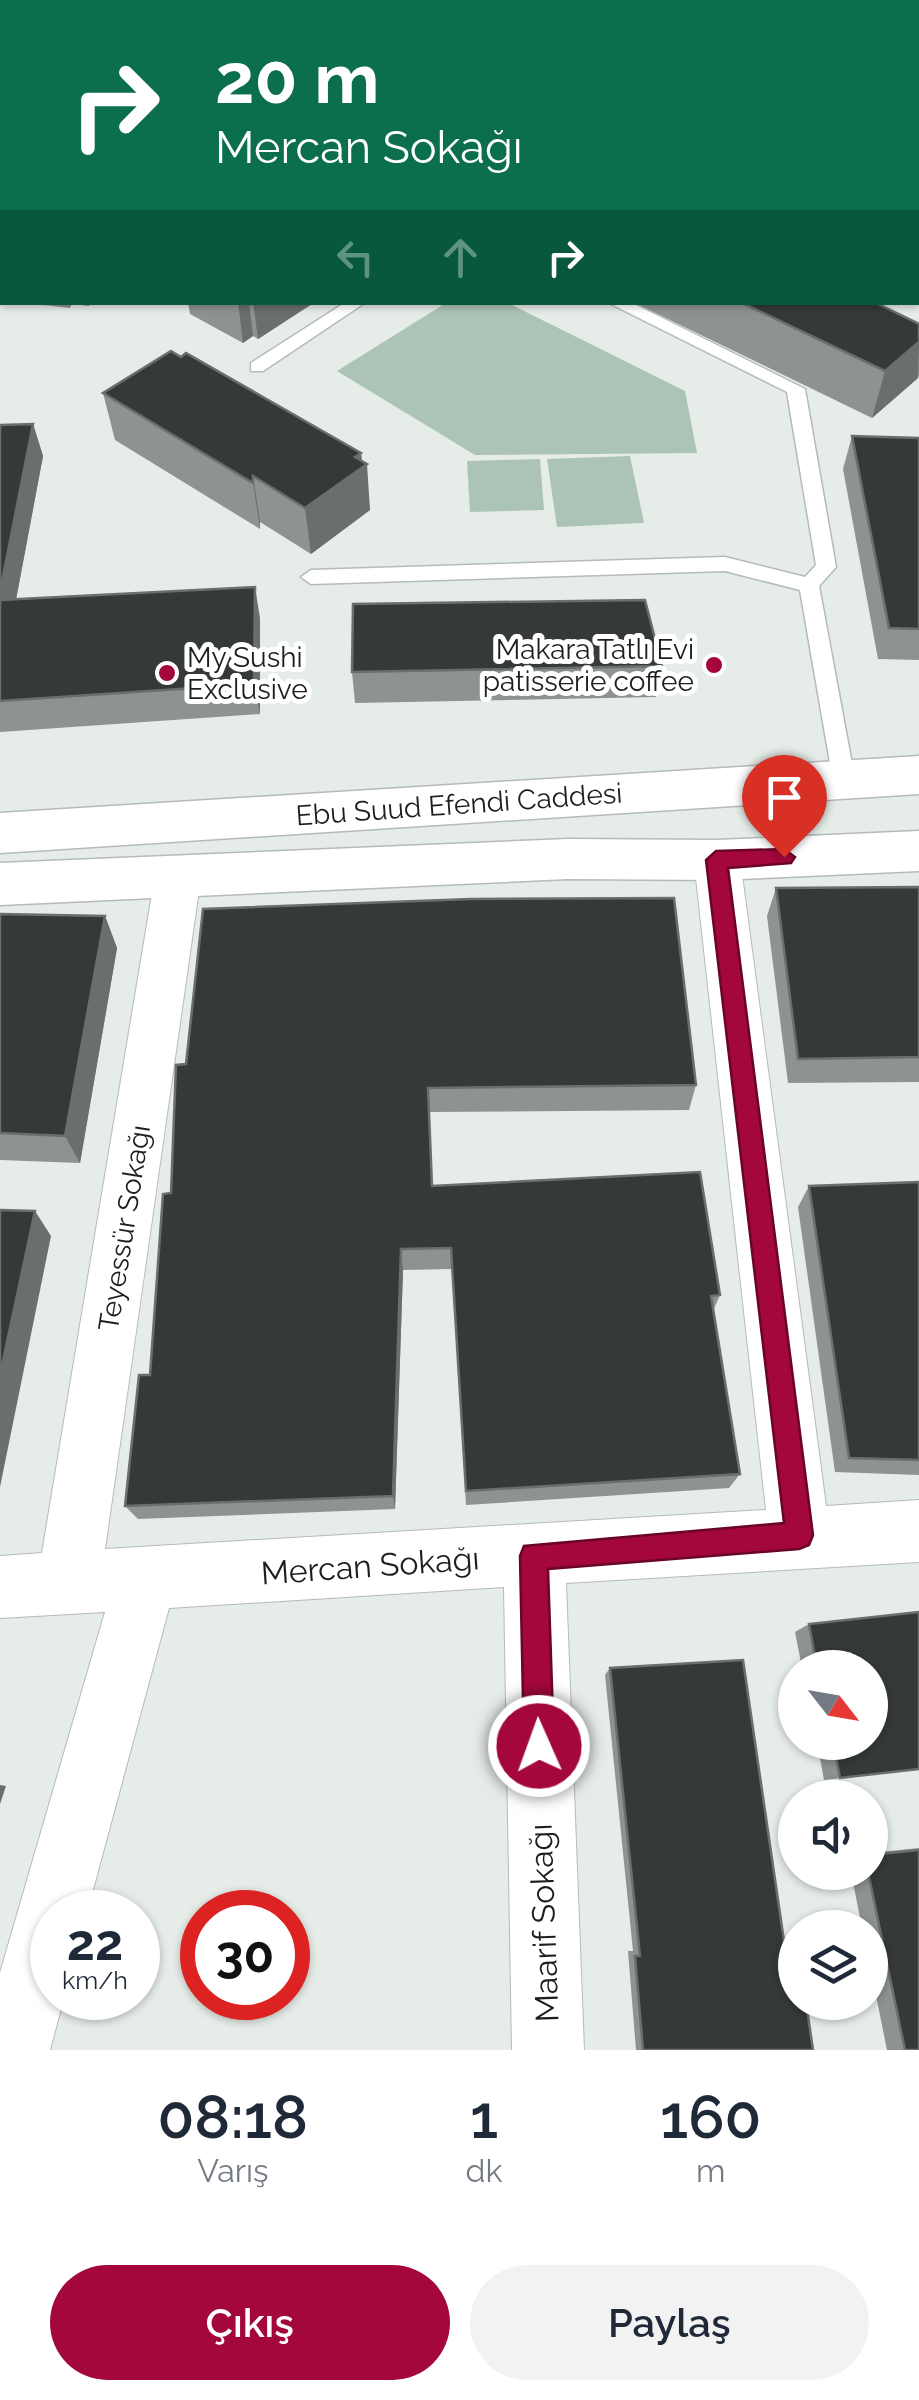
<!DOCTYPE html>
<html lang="tr">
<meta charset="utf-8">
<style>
:root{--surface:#fff;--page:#f2f2f3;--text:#1f2937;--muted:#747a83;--accent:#a3073d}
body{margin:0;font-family:Raleway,sans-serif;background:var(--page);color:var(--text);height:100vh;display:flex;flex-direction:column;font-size:38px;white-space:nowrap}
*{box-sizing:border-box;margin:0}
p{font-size:32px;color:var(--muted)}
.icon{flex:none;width:55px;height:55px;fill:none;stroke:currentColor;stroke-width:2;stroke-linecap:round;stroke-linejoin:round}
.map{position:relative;height:2050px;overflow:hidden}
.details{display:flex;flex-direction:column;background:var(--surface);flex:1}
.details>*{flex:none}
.top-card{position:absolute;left:0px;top:0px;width:920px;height:305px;box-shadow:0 2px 8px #0004;background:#0b6e4f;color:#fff;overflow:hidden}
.needle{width:65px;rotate:121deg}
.fabs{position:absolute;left:778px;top:1650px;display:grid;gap:20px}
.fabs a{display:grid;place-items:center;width:110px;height:110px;border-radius:50%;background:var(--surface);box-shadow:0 2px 8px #0004;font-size:50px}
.speed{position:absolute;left:30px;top:1890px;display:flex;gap:20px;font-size:50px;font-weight:700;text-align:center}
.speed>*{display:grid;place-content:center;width:130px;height:130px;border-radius:50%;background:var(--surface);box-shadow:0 2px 8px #0004;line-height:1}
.speed small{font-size:25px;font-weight:400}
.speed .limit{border:15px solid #d22;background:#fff;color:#111}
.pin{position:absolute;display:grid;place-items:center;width:85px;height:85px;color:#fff;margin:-102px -42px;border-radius:50% 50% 50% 0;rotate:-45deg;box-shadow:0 0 10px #0007}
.pin .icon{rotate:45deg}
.me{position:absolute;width:110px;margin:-55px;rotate:358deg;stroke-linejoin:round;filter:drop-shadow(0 0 8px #0008)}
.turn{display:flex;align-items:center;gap:35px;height:210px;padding:0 50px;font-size:45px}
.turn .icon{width:130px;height:130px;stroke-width:2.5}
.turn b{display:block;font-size:70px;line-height:85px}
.lanes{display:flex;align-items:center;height:95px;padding:0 50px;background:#0003;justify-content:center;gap:50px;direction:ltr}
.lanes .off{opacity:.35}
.eta{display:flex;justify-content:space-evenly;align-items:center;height:170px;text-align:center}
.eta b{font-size:60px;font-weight:600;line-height:70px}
.cta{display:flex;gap:20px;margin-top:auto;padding:20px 50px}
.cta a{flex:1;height:115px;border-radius:60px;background:var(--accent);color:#fff;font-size:40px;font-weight:600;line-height:115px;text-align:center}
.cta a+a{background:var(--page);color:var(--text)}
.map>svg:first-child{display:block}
.green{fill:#acc3b7}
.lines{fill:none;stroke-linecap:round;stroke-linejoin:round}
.service-casing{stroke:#b5bbb8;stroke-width:3}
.minor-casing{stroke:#b5bbb8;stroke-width:2}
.tertiary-casing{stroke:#b5bbb8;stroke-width:3}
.path{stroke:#8b8f8d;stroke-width:4;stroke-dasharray:6 2.5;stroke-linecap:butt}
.service{fill:#fff;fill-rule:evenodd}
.minor{fill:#fff;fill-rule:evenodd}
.tertiary{fill:#fff;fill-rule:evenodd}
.wall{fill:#8e9390}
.shaded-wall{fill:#6a6f6c}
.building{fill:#353a37;stroke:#6a6f6c;stroke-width:2.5}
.route{fill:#a3073d;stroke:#6a0528;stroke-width:2.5}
.poi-dot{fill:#a3073d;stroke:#fff;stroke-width:4}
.labels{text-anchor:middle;stroke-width:10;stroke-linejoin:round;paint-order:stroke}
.poi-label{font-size:28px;fill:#1d1f1e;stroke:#fff;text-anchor:end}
.street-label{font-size:28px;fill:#1d1f1e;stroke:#fff}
.near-street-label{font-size:32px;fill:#1d1f1e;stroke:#fff}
</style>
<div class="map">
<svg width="919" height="2050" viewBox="0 0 919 2050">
<rect width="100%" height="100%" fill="#e6ece8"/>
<g class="green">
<path d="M 446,303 L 508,303 L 685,391 L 697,453 L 475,455 L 337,371 Z"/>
<path d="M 630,456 L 644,523 L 557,527 L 547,459 Z"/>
<path d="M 540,459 L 544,510 L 470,512 L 467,461 Z"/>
</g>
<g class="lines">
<defs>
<g id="service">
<path d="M 779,0 L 797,0 L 799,2 L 781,2 Z"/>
<path d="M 346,302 L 366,302 L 263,371 L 251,371 L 251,363 Z"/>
<path d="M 607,302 L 630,302 L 805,389 L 836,567 L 819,586 L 855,780 L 852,786 L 844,789 L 833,780 L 800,590 L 725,571 L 311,584 L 301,577 L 311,570 L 725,557 L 805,577 L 816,565 L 787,392 Z"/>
</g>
<path id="minor" d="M 717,842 L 733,847 L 740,860 L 826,1506 L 919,1500 L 919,1562 L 566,1583 L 584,2050 L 512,2050 L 504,1587 L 169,1608 L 87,1912 L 52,1912 L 52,1998 L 64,1998 L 50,2050 L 0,2050 L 0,1973 L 105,1612 L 0,1618 L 0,1556 L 42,1553 L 155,876 L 161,863 L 178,857 L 195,863 L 201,876 L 105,1549 L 766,1510 L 694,860 L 701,847 Z"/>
<g id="tertiary">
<path d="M 919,756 L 919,794 L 0,853 L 0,813 Z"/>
<path d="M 919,831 L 919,871 L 717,880 L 568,879 L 0,905 L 0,863 L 568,839 L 717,840 Z"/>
</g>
</defs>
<use href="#service" class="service-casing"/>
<use href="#minor" class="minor-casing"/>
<use href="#tertiary" class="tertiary-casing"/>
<path class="path" d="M 591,0 L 596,2"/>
<use href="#service" class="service"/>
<use href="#minor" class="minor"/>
<use href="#tertiary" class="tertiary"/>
</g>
<g class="wall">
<path d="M 0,0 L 426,0 L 432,2 L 2,2 L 2,29 L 0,32 Z"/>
<path d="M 918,23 L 919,23 L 919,170 L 918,169 Z"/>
<path d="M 0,213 L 2,213 L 2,301 L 0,300 Z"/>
<path d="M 18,302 L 91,302 L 89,306 L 72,304 L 70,308 Z"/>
<path d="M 188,302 L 315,302 L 258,339 L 253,336 L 243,343 L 190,314 Z"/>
<path d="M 633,302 L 874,302 L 919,324 L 919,375 L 918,378 L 872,418 Z"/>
<path d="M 103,393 L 361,453 L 370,510 L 311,554 L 260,522 L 260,529 L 115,440 Z"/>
<path d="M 33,424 L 43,456 L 16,599 L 260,618 L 260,714 L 0,732 L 0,425 Z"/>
<path d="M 852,436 L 919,438 L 919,660 L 878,659 L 843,469 Z"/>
<path d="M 662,666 L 656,697 L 355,703 L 352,672 Z"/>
<path d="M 919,887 L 919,1082 L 788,1083 L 767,916 L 776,888 Z"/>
<path d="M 0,914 L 105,916 L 117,948 L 80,1163 L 0,1160 Z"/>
<path d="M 186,1064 L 696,1085 L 689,1110 L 429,1112 L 432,1186 L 720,1295 L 713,1311 L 740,1474 L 729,1488 L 466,1505 L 452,1269 L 403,1270 L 395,1509 L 138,1519 L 125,1506 L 150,1375 Z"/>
<path d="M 919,1182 L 919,1475 L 835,1472 L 798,1207 L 809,1186 Z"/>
<path d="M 919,1612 L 919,1769 L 824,1780 L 817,1742 L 870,1742 L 870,1668 L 802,1668 L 795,1632 L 809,1624 Z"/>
<path d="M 610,1668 L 784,1944 L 795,1946 L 795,2002 L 813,2050 L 636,2050 L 628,1951 L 633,1951 L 605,1675 Z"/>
<path d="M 919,1848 L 919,2050 L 887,2050 L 870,1966 L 870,1928 L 862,1928 L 851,1872 L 870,1872 L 870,1853 Z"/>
</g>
<g class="shaded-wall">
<path d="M 0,0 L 7,0 L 8,2 L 2,2 L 2,29 L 0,32 Z"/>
<path d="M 238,302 L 249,302 L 253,336 L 243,343 Z"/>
<path d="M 253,302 L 315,302 L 258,339 Z"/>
<path d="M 919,342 L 918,378 L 872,418 L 885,371 Z"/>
<path d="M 33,424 L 43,456 L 10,632 L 0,605 L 0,592 Z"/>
<path d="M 361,453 L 362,467 L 367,464 L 370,510 L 311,554 L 305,508 Z"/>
<path d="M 253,476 L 260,522 L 260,529 L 253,483 Z"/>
<path d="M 255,587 L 260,618 L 260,714 L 254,684 Z"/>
<path d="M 105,916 L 117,948 L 80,1163 L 65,1136 Z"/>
<path d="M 35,1211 L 51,1236 L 0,1487 L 0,1375 Z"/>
<path d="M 401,1249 L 403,1270 L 395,1509 L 393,1496 Z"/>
<path d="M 0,1785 L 6,1786 L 0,1804 Z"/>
</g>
<g class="building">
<path d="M 59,0 L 426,0 L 432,2 L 64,2 Z"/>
<rect x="918" y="23" width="1" height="110"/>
<rect x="0" y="213" width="2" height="48"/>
<path d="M 740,302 L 874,302 L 919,324 L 919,342 L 885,371 Z"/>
<path d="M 171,351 L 181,357 L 186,353 L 361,453 L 355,457 L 367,464 L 305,508 L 253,476 L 253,483 L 103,393 Z"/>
<path d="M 33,424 L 0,592 L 0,425 Z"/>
<path d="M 852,436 L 919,438 L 919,629 L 889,628 Z"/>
<path d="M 255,587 L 254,684 L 0,701 L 0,600 Z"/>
<path d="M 645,600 L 662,666 L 352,672 L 353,604 Z"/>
<path d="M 919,887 L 919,1057 L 798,1059 L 776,888 Z"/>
<path d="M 674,898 L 696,1085 L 428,1088 L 432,1186 L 700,1172 L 720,1295 L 711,1296 L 740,1474 L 466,1491 L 451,1248 L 401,1249 L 393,1496 L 125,1506 L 139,1375 L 150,1375 L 163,1194 L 171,1193 L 176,1065 L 186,1064 L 203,909 L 471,899 Z"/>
<path d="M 0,914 L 105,916 L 65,1136 L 0,1133 Z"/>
<path d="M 919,1182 L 919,1460 L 849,1458 L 809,1186 Z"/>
<path d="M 0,1210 L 35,1211 L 0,1375 Z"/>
<path d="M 919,1612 L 919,1769 L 840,1778 L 833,1742 L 870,1742 L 870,1668 L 817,1668 L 809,1624 Z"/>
<path d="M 743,1660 L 785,1948 L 795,1948 L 795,2002 L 806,2002 L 813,2050 L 643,2050 L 635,1956 L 640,1956 L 610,1668 Z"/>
<path d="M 919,1850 L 919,2050 L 905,2050 L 868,1872 L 870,1872 L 870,1855 Z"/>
</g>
<path class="route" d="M 784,849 L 795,857 L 791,863 L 728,868 L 813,1535 L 809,1545 L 799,1549 L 548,1569 L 554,1746 L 550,1757 L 539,1761 L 529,1757 L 524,1746 L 520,1556 L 524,1546 L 784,1523 L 706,860 L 716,851 Z"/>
<g class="poi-dot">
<circle cx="714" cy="665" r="10"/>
<circle cx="167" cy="673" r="10"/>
</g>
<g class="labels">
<g class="poi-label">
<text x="694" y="659">Makara Tatlı Evi<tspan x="694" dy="32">patisserie coffee</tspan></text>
<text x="187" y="667" text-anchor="start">My Sushi<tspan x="187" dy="32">Exclusive</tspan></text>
</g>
<g class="street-label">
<text transform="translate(459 804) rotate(-4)" y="10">Ebu Suud Efendi Caddesi</text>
<text transform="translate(124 1228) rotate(-81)" y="10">Teyessür Sokağı</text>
</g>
<g class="near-street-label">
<text transform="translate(370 1566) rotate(-4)" y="11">Mercan Sokağı</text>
<text transform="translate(544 1923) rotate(-92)" y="11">Maarif Sokağı</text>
</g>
</g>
</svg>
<div class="fabs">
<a><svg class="needle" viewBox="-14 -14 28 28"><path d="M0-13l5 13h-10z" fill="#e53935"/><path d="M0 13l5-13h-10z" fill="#747a83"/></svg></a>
<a><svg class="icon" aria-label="sound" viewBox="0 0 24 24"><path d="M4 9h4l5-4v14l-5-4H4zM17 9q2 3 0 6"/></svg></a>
<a><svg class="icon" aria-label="layers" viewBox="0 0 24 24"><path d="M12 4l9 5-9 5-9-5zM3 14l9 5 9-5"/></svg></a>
</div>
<div class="speed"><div>22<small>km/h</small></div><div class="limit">30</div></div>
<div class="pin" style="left:784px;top:857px;background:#d93025"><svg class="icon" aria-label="arrive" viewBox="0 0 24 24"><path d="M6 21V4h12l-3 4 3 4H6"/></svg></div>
<svg class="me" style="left:539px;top:1746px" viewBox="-20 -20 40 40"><circle r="17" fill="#a3073d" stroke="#fff" stroke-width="3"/><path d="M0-11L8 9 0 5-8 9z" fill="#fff"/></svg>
<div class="top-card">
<div class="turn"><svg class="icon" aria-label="right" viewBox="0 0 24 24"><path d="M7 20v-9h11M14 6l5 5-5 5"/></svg><div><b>20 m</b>Mercan Sokağı</div></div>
<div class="lanes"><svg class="icon off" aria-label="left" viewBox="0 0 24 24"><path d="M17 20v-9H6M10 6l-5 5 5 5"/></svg><svg class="icon off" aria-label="ahead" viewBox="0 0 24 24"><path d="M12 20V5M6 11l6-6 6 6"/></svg><svg class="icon" aria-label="right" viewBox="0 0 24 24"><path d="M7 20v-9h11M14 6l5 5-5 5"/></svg></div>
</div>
</div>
<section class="details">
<div class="eta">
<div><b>08:18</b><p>Varış</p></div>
<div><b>1</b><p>dk</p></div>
<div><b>160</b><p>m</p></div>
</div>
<div class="cta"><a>Çıkış</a><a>Paylaş</a></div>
</section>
